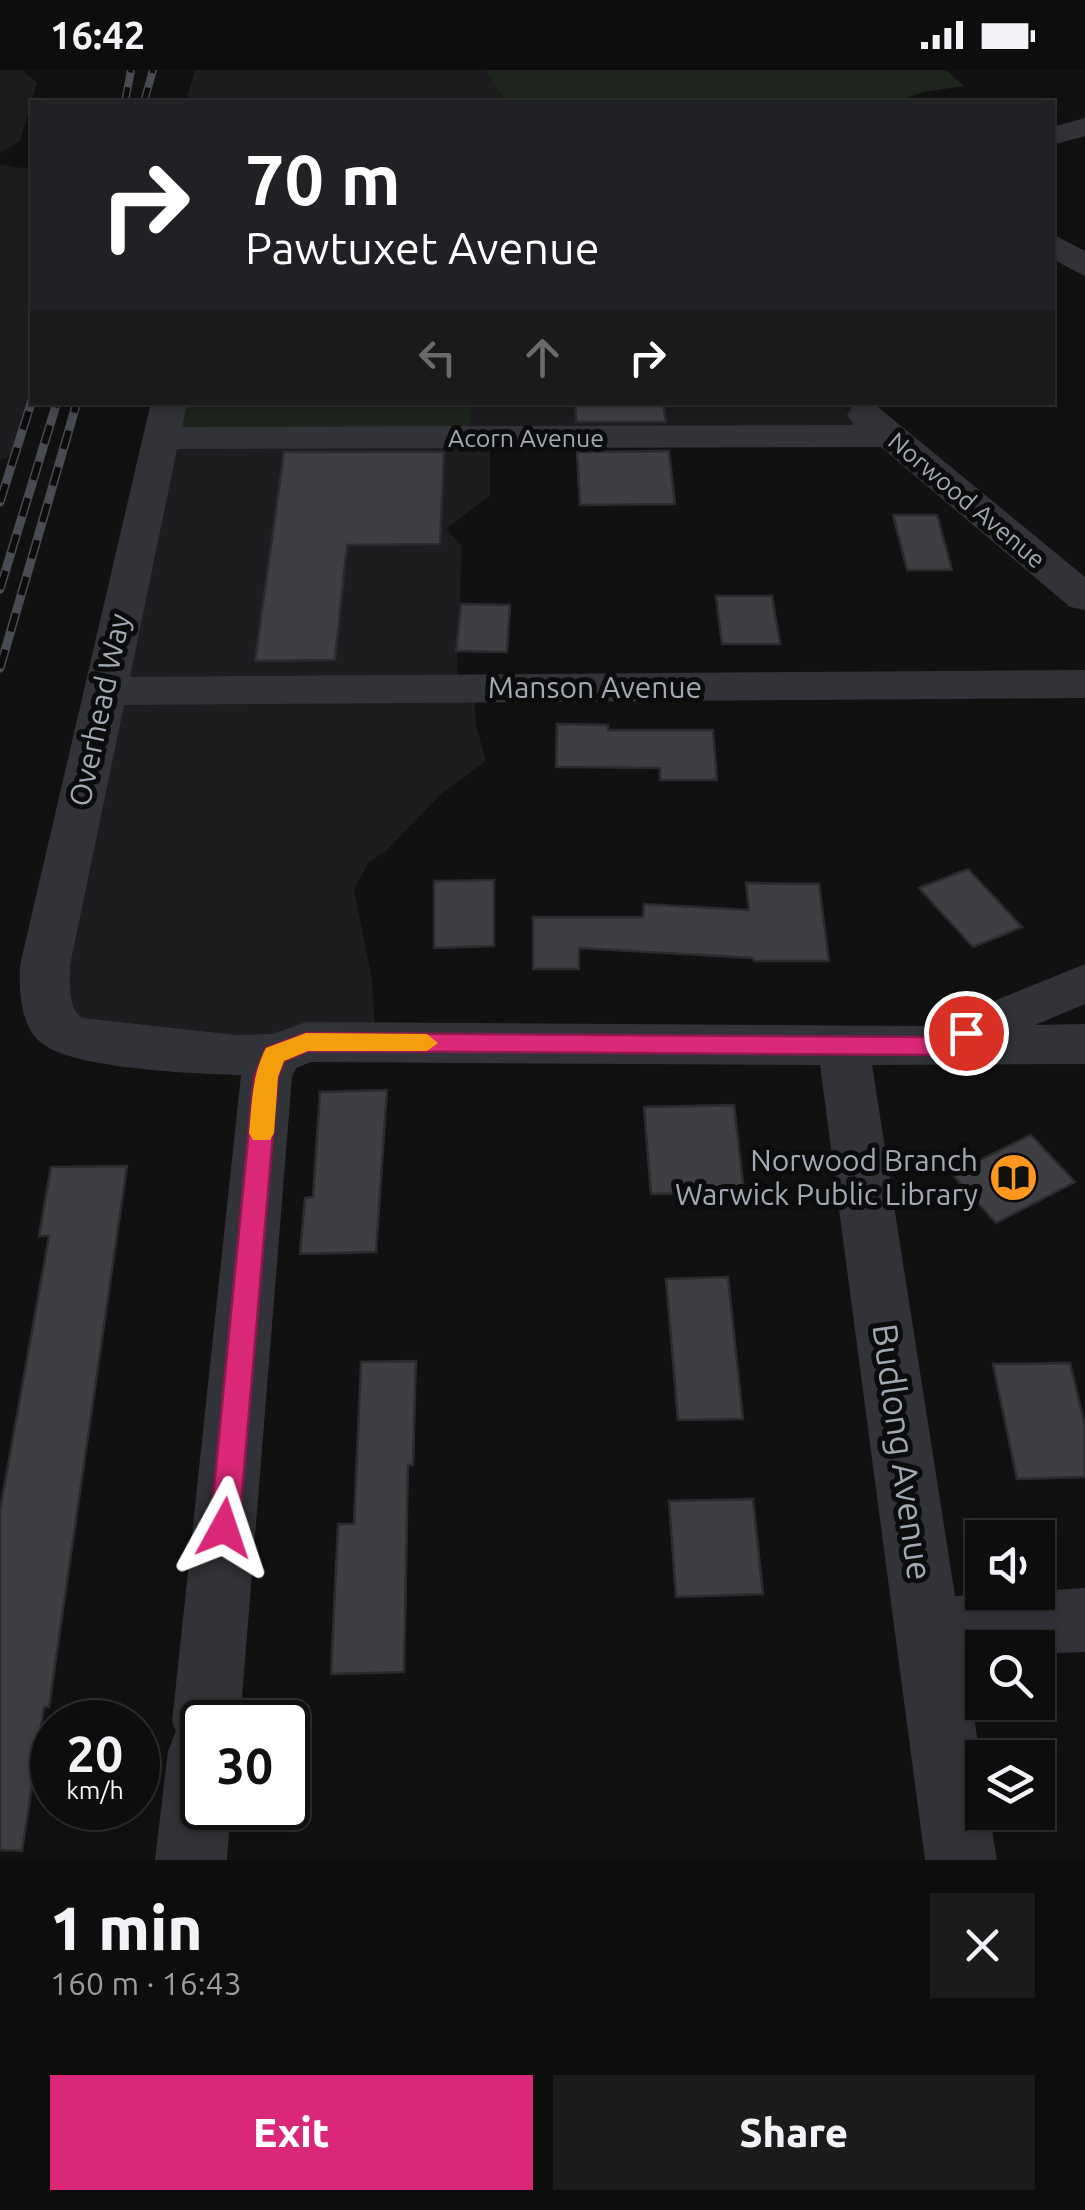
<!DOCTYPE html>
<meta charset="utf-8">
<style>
:root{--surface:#0d0d0e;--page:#1b1b1c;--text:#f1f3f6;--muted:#9a9c9e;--line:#2d2d2e;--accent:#db2777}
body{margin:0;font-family:Ubuntu,sans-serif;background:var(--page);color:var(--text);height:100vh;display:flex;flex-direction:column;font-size:38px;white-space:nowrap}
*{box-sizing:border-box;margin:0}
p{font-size:32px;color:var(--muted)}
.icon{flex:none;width:55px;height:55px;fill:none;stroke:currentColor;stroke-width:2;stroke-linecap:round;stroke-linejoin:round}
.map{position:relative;height:1790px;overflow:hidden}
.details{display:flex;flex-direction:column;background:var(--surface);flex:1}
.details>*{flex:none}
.top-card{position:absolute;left:30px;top:30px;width:1025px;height:305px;border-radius:0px;box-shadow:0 5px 15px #0003,0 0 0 2px var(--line);background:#202124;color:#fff;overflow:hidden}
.buttons{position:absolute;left:965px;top:1450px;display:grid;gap:20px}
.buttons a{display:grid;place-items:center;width:90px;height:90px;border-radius:0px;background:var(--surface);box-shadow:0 5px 15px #0003,0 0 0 2px var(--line);font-size:50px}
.speed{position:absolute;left:30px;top:1630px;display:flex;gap:20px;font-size:50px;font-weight:700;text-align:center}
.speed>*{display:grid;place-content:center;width:130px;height:130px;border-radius:50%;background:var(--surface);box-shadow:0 5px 15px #0003,0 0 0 2px var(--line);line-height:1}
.speed small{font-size:25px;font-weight:400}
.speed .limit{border:5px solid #111;border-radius:15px;background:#fff;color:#111}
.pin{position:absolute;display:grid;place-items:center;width:85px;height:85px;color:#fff;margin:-42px;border:5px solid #fff;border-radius:50%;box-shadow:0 2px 10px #0007}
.me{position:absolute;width:110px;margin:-55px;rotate:5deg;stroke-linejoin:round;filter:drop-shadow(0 0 8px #0008)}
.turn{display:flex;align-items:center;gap:35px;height:210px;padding:0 50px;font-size:45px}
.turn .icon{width:130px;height:130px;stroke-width:2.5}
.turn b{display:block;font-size:70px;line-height:85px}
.lanes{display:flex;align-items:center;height:95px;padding:0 50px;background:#0003;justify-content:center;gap:50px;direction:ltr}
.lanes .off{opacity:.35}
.round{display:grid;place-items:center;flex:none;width:105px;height:105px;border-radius:0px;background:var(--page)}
.headline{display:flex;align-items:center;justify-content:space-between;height:170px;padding:0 50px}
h1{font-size:60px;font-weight:800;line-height:75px}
.button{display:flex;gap:20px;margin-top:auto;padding:20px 50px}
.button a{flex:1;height:115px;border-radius:0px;background:var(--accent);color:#fff;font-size:40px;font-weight:800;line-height:115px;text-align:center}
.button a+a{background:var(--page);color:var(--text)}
.status{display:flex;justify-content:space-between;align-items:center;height:70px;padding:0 50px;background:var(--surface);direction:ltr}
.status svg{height:28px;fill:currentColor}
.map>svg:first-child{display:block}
.built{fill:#1d1d1f}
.green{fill:#1d251d}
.building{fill:#3d3f42;stroke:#2b2b2f;stroke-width:2.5}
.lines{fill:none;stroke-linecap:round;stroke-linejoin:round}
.minor{fill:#323338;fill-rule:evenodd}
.rail-far1-casing{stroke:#484b51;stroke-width:8}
.rail-casing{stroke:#484b51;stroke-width:9}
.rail-far1{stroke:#0c0c0d;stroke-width:5;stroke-dasharray:15;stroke-linecap:butt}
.rail{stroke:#0c0c0d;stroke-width:6;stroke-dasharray:19;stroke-linecap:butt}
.route{fill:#db2777;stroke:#8e194d;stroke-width:2.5}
.slow{fill:#f59e0b}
.labels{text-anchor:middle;stroke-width:10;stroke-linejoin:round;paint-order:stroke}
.far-street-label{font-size:25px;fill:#a1a9b4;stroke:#0c0c0d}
.street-label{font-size:30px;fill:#a1a9b4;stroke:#0c0c0d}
.poi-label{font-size:30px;fill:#a1a9b4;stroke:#0c0c0d;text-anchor:end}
.near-street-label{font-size:35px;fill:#a1a9b4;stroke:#0c0c0d}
</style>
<div class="status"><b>16:42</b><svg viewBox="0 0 49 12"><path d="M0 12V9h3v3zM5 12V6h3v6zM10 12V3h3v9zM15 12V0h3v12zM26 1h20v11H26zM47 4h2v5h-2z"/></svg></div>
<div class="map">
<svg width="1085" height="1790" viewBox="0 0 1085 1790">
<rect width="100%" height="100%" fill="#111112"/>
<g class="built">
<path d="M 0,0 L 22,0 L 37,13 L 20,71 L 0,83 Z"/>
<path d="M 195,0 L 486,0 L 505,32 L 206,32 L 187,27 Z"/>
<path d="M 0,95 L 32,99 L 34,333 L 17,383 L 0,390 Z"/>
<path d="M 472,332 L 852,333 L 882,357 L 490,368 L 490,425 L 446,459 L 462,476 L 457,609 L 474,621 L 476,655 L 486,691 L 443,722 L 386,781 L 369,792 L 354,819 L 372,909 L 375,958 L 256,982 L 63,957 L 50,878 L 121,587 L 154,400 L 182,367 L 471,363 Z"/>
</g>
<g class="green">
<path d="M 486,0 L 946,0 L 964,16 L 923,22 L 896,32 L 505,32 Z"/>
<path d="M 171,332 L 472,333 L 471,364 L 182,367 Z"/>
</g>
<g class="building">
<path d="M 575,332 L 663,332 L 666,352 L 576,352 Z"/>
<path d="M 669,381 L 675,434 L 580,435 L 577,382 Z"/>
<path d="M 284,382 L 444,382 L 440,474 L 347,475 L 335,590 L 255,591 Z"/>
<path d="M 893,445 L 937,445 L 952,500 L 907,500 Z"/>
<path d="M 716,526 L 772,526 L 780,574 L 722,574 Z"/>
<path d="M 461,534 L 510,535 L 507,582 L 456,581 Z"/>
<path d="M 557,654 L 608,655 L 608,660 L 713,660 L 717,710 L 660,710 L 660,698 L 556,697 Z"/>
<path d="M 968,799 L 1022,857 L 973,877 L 919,818 Z"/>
<path d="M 494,810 L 494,876 L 434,878 L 434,811 Z"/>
<path d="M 746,813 L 819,814 L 829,891 L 754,891 L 753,888 L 579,878 L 579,899 L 533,899 L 533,847 L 643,847 L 644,834 L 749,840 Z"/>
<path d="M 387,1020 L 376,1182 L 300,1184 L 305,1128 L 313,1127 L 320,1022 Z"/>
<path d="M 734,1035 L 744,1122 L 651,1124 L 644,1037 Z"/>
<path d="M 1031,1065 L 1075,1112 L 996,1153 L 952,1104 Z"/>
<path d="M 127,1096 L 49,1637 L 44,1637 L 22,1781 L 0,1780 L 0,1440 L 49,1166 L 39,1166 L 51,1097 Z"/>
<path d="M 728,1207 L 743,1349 L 678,1350 L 666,1209 Z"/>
<path d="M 416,1291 L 413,1395 L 408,1395 L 404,1602 L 331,1604 L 338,1454 L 354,1454 L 361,1292 Z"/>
<path d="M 1070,1293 L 1085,1356 L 1085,1407 L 1017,1409 L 993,1294 Z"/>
<path d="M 753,1429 L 763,1524 L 676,1527 L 669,1431 Z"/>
</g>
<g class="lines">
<g class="minor">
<path d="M 1085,48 L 1085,66 L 1052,75 L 1052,57 Z"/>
<path d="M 1052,164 L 1085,181 L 1085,206 L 1052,189 Z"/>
<path d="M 151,332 L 187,332 L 182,357 L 854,355 L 847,345 L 852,337 L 865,334 L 878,337 L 1085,507 L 1085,540 L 1070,537 L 881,377 L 177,379 L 130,607 L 1085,600 L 1085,628 L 124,635 L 70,895 C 70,913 67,937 82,948 L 236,965 L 273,964 L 306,952 L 932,956 L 1085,894 L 1085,934 L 1035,955 L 1085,954 L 1085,994 L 872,995 L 955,1526 L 1085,1518 L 1085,1582 L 1038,1584 L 1038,1578 L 982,1578 L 982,1588 L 965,1589 L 982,1699 L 982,1742 L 989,1742 L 997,1790 L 925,1790 L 820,995 L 311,992 L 296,998 L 292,1007 L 240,1652 L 202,1652 L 202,1738 L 231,1738 L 227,1790 L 155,1790 L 168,1681 L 176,1661 L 172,1652 L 241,1005 C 198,1004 75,999 43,974 C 20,958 19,920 20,895 Z"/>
</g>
<defs>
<g id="rail-far1">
<path d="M 125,32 L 131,0"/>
<path d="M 144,32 L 153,0"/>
</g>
<g id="rail">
<path d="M 0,432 L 32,330"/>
<path d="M 0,519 L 57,332"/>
<path d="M 0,598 L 77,332"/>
</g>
</defs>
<use href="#rail-far1" class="rail-far1-casing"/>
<use href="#rail" class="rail-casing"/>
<use href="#rail-far1" class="rail-far1"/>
<use href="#rail" class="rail"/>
</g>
<path class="route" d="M 966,954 L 974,957 L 978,963 L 974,970 L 936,985 L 308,981 L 284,991 L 278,1007 L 239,1458 L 234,1467 L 224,1471 L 214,1467 L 210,1458 L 254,1007 L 266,978 L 306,963 L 934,967 Z"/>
<path class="slow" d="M 306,963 L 427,964 L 438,973 L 427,981 L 308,981 L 284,991 L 278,1007 L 274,1063 L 270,1070 L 253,1070 L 249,1063 C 252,1033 252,1005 266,978 Z"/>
<defs>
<symbol id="library-disc" viewBox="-11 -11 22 22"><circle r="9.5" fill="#fd971e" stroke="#0c0c0d"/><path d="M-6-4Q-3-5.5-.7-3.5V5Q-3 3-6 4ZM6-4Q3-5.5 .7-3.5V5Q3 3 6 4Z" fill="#111"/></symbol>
</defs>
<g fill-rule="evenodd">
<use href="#library-disc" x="986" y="1080" width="55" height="55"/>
</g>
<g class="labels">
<g class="far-street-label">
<text x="526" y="377">Acorn Avenue</text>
<text transform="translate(967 430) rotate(40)" y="9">Norwood Avenue</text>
</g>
<g class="street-label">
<text x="595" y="628">Manson Avenue</text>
<text transform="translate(100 640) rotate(-78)" y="10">Overhead Way</text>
</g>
<g class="poi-label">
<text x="978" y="1101">Norwood Branch<tspan x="978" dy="34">Warwick Public Library</tspan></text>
</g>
<g class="near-street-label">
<text transform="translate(902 1382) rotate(82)" y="12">Budlong Avenue</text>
</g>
</g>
</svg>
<div class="buttons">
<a><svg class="icon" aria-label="sound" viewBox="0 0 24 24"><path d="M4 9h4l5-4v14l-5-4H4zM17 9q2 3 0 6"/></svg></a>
<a><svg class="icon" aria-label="search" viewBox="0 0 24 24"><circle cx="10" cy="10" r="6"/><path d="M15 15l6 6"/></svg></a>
<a><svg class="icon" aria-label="layers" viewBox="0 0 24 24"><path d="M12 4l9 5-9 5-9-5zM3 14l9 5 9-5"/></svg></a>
</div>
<div class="speed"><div>20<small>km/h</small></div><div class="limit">30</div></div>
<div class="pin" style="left:966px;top:963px;background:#d93025"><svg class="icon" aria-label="arrive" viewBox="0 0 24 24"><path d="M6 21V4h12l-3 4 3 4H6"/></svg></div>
<svg class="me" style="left:224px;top:1458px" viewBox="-20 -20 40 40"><path d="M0-17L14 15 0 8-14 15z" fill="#db2777" stroke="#fff" stroke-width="4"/></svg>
<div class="top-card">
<div class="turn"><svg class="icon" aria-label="right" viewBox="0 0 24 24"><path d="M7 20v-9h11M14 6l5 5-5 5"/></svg><div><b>70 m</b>Pawtuxet Avenue</div></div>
<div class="lanes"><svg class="icon off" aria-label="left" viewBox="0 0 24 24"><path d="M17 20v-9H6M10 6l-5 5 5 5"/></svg><svg class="icon off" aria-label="ahead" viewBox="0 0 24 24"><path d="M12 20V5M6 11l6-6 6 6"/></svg><svg class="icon" aria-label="right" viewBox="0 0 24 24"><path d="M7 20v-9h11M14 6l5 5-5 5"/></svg></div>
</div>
</div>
<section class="details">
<div class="headline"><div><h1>1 min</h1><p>160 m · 16:43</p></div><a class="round"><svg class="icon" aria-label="close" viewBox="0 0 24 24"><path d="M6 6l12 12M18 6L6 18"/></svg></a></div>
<div class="button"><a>Exit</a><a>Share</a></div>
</section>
